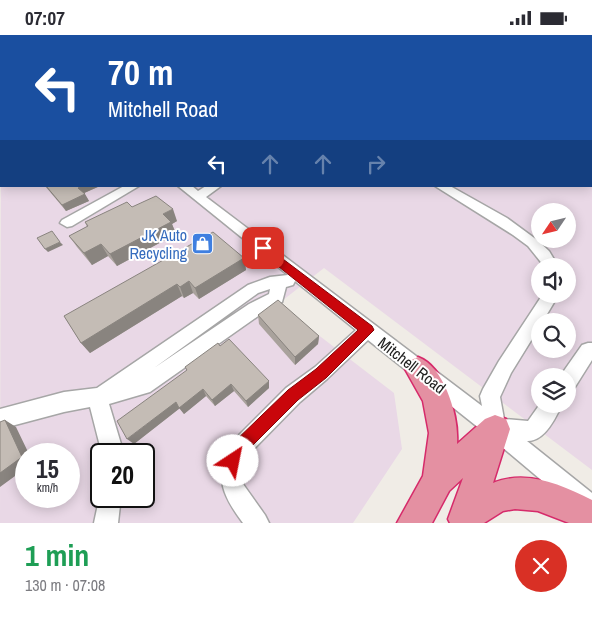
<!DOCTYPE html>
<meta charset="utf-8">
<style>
:root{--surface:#fff;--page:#f7f7f7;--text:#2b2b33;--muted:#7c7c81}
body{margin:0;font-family:"Archivo Narrow",sans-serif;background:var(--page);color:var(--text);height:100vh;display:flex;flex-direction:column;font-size:19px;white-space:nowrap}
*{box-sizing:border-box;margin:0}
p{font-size:16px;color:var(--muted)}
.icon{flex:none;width:28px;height:28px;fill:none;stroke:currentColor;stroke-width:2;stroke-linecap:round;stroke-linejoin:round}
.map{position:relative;height:488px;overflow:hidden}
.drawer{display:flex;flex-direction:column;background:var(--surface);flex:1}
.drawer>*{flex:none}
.hud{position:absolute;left:0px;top:0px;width:592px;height:152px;box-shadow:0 2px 12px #0003;background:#1a4fa0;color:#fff;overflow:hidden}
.needle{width:32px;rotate:235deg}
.fabs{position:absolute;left:531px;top:168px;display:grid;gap:10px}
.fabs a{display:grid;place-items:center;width:45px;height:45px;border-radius:50%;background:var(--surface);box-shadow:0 2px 12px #0003;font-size:25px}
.speed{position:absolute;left:15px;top:408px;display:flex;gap:10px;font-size:25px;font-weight:700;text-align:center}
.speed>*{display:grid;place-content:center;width:65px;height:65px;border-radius:50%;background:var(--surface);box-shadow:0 2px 12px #0003;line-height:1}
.speed small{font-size:12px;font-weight:400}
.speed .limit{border:2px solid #111;border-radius:8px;background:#fff;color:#111}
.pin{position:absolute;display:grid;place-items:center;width:42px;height:42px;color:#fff;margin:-21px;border-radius:10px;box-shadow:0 2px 8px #0006}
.me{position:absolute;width:55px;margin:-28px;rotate:34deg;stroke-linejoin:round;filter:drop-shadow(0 0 4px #0008)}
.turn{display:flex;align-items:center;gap:18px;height:105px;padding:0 25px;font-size:22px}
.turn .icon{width:65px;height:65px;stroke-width:2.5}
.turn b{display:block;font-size:35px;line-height:42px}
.lanes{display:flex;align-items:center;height:48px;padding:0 25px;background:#0003;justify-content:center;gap:25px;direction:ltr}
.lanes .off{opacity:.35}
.round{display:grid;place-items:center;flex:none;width:52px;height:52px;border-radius:26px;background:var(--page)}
.head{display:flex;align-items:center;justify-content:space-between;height:85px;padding:0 25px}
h1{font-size:30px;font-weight:700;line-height:38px;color:#1e9e55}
.status{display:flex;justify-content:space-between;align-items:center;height:35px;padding:0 25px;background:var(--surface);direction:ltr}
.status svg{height:14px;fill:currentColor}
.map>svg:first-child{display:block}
.industrial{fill:#e9d8e6;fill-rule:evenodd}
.water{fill:#a8d2dc}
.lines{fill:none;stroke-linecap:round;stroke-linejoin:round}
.minor-casing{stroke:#a6a6a6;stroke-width:3}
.highway-casing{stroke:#d62a6a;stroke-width:3}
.minor{fill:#fff;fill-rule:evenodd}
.highway{fill:#e490a2;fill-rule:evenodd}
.wall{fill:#a9a29c}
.shaded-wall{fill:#89847f}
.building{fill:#c4bcb5;stroke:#89847f}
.route{fill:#c9060b;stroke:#830407}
.labels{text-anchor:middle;stroke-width:4;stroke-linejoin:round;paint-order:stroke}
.shop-label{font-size:16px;fill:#366cbe;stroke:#fff;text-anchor:end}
.street-label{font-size:16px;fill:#1f1f1f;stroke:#fff}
</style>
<div class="status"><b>07:07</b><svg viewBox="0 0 49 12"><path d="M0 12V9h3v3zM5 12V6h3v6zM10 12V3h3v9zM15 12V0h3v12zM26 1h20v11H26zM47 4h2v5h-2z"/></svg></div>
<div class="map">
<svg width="592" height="488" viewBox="0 0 592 488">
<rect width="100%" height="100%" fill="#f0ece6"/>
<path class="industrial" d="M 1,56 L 1,151 L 591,151 L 592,127 L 592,435 L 324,233 L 278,269 L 394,358 L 402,414 L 353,488 L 0,488 ZM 540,176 L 568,176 L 568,204 L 540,204 ZM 540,231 L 568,231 L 568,259 L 540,259 ZM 540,286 L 568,286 L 568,314 L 540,314 ZM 540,341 L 568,341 L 568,369 L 540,369 ZM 26,419 L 69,419 L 69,461 L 26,461 ZM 101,419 L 144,419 L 144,461 L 101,461 Z"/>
<path class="water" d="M 231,0 L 592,0 L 592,125 L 591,1 Z"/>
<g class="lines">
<defs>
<g id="minor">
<path d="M 163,0 L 172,0 L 172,1 L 164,1 Z"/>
<path d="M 124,151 L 139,151 L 72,191 L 67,192 L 60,188 L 62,185 Z"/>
<path d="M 178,151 L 192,151 L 198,156 L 206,151 L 221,151 L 206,162 L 482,371 L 480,361 L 483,354 L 499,326 L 543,259 L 559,259 L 543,286 L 540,286 L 540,291 L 511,338 L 500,362 L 504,384 L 528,386 L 540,369 L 562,369 C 556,383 544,407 527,406 L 592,458 L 592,485 L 584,481 L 489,401 L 368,305 L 327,344 L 300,367 L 246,422 L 243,449 L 265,480 L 269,488 L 243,488 C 222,460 215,443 229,410 L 286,353 L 315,332 L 356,295 L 295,246 L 293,250 L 286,252 L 282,267 L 261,279 L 150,357 L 109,369 L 124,419 L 102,419 L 90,372 L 64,377 L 0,394 L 0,374 L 64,357 L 97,353 L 248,250 L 270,242 L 288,240 ZM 270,254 L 269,259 L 249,269 L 154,333 L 258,258 Z"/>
<path d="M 435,151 L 450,151 L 507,183 L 537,205 L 549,216 L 558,231 L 544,231 L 528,211 L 513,200 Z"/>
<path d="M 588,308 L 592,308 L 592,325 L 575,352 L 568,355 L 568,341 L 561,341 L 561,340 L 582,310 Z"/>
<path d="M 101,455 L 101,461 L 121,461 L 118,488 L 94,488 Z"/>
</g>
<path id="highway" d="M 418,322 C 445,332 459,382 457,409 L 485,384 L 495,380 L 506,384 L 510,394 L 493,448 C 527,434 561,450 592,465 L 592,488 L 569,488 L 538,476 L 515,474 L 503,476 L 484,488 L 450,488 L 448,484 L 463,443 L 449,456 L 432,488 L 397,488 L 423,441 L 429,398 L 423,366 L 405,334 L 409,326 Z"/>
</defs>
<use href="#minor" class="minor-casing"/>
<use href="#highway" class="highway-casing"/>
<use href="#minor" class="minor"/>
<use href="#highway" class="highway"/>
</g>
<g class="wall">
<path d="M 45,151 L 100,151 L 84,158 L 89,166 L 66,176 Z"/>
<path d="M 132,172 L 177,186 L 172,189 L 176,199 L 117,231 L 108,221 L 92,230 L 77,212 L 69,201 L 87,192 L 85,187 Z"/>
<path d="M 244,223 L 246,235 L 199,264 L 193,258 L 184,263 L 182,261 L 90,318 L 81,308 L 64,281 Z"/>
<path d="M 258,280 L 319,301 L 318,309 L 295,330 L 259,289 Z"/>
<path d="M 220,311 L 269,353 L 248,372 L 234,356 L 215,371 L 206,361 L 184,379 L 180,373 L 134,409 L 187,335 L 185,332 Z"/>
</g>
<g class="shaded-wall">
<path d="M 0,67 L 1,67 L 1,79 L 0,80 Z"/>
<path d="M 0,118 L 1,118 L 1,131 L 0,132 Z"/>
<path d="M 82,151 L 100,151 L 82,159 L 78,153 Z"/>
<path d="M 85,159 L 89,166 L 66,176 L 62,170 Z"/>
<path d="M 173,174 L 177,186 L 172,189 L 176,199 L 117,231 L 110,219 L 163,179 Z"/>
<path d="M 60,207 L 63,210 L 48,217 L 45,214 Z"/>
<path d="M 101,209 L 108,221 L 92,230 L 84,218 Z"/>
<path d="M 244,223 L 246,235 L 199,264 L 195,253 Z"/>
<path d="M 189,246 L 193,258 L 184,263 L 180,252 Z"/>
<path d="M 177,249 L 182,261 L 90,318 L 81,308 Z"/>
<path d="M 319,301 L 318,309 L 295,330 L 295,322 Z"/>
<path d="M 269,346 L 269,353 L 248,372 L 246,366 Z"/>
<path d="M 231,349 L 234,356 L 215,371 L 212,365 Z"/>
<path d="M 203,354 L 206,361 L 184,379 L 179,373 Z"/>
<path d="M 176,367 L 180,373 L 134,409 L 127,404 Z"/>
<path d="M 5,385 L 16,392 L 29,419 L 26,419 L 26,433 L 0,452 L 0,438 Z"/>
</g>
<g class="building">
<rect x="0" y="45" width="1" height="22"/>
<rect x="0" y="102" width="1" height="16"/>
<path d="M 46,151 L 82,151 L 78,153 L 85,159 L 62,170 Z"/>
<path d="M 156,161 L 173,174 L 163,179 L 171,187 L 110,219 L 101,209 L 84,218 L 69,201 L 88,191 L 85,187 L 127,167 L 132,172 Z"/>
<path d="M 52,196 L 60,207 L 45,214 L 37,203 Z"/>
<path d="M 213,197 L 244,223 L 195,253 L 189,246 L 180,252 L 177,249 L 81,308 L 64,281 Z"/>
<path d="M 278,265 L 319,301 L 295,322 L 258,280 Z"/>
<path d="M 229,304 L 269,346 L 246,366 L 231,349 L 212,365 L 203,354 L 179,373 L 176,367 L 127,404 L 117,386 L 187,335 L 185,332 L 218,308 L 220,311 Z"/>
<path d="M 5,385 L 22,422 L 0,438 L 0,387 Z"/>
</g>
<path class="route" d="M 263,209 L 372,291 L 374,295 L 326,343 L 298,365 L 242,421 L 239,431 L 233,434 L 228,431 L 225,426 L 230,411 L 288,355 L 316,334 L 358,295 L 259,216 L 258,213 Z"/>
<defs>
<symbol id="shop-square" viewBox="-11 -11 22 22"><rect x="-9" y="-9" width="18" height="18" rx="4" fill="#3f7fe0" stroke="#fff"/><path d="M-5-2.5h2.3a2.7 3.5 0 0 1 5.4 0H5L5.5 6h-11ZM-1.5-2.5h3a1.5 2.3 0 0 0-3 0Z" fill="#fff"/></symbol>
</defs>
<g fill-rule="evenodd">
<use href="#shop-square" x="190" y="196" width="25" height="25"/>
</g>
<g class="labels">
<g class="shop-label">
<text x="187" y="206">JK Auto<tspan x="187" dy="18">Recycling</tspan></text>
</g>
<g class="street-label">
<text transform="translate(412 330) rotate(38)" y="6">Mitchell Road</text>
</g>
</g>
</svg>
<div class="fabs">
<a><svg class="needle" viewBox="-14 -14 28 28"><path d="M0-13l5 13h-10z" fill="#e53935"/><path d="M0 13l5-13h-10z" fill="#7c7c81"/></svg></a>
<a><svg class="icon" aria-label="sound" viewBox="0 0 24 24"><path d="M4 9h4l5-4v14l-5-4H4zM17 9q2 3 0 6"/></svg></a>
<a><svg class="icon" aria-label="search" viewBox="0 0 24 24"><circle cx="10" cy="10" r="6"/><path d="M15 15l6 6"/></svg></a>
<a><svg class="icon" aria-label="layers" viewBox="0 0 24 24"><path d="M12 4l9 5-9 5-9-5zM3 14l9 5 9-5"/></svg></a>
</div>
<div class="speed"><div>15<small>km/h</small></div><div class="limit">20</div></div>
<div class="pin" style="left:263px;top:213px;background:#d93025"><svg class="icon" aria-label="arrive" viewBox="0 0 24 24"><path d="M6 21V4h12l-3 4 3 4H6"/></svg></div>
<svg class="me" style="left:233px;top:426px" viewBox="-20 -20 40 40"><circle r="19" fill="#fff"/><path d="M0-13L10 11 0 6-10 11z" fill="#c9060b"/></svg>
<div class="hud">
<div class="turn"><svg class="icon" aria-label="left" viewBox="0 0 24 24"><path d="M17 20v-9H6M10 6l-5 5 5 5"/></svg><div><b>70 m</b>Mitchell Road</div></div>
<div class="lanes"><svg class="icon" aria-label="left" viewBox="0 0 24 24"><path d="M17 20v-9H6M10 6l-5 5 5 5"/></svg><svg class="icon off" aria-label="ahead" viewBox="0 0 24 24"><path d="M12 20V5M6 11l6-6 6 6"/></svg><svg class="icon off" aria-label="ahead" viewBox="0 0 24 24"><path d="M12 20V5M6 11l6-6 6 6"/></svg><svg class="icon off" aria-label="right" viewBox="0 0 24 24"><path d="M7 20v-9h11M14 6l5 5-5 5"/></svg></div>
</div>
</div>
<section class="drawer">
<div class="head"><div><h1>1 min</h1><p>130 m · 07:08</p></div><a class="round" style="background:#d93025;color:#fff"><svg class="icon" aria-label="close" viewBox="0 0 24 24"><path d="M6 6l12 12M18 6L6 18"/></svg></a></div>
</section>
